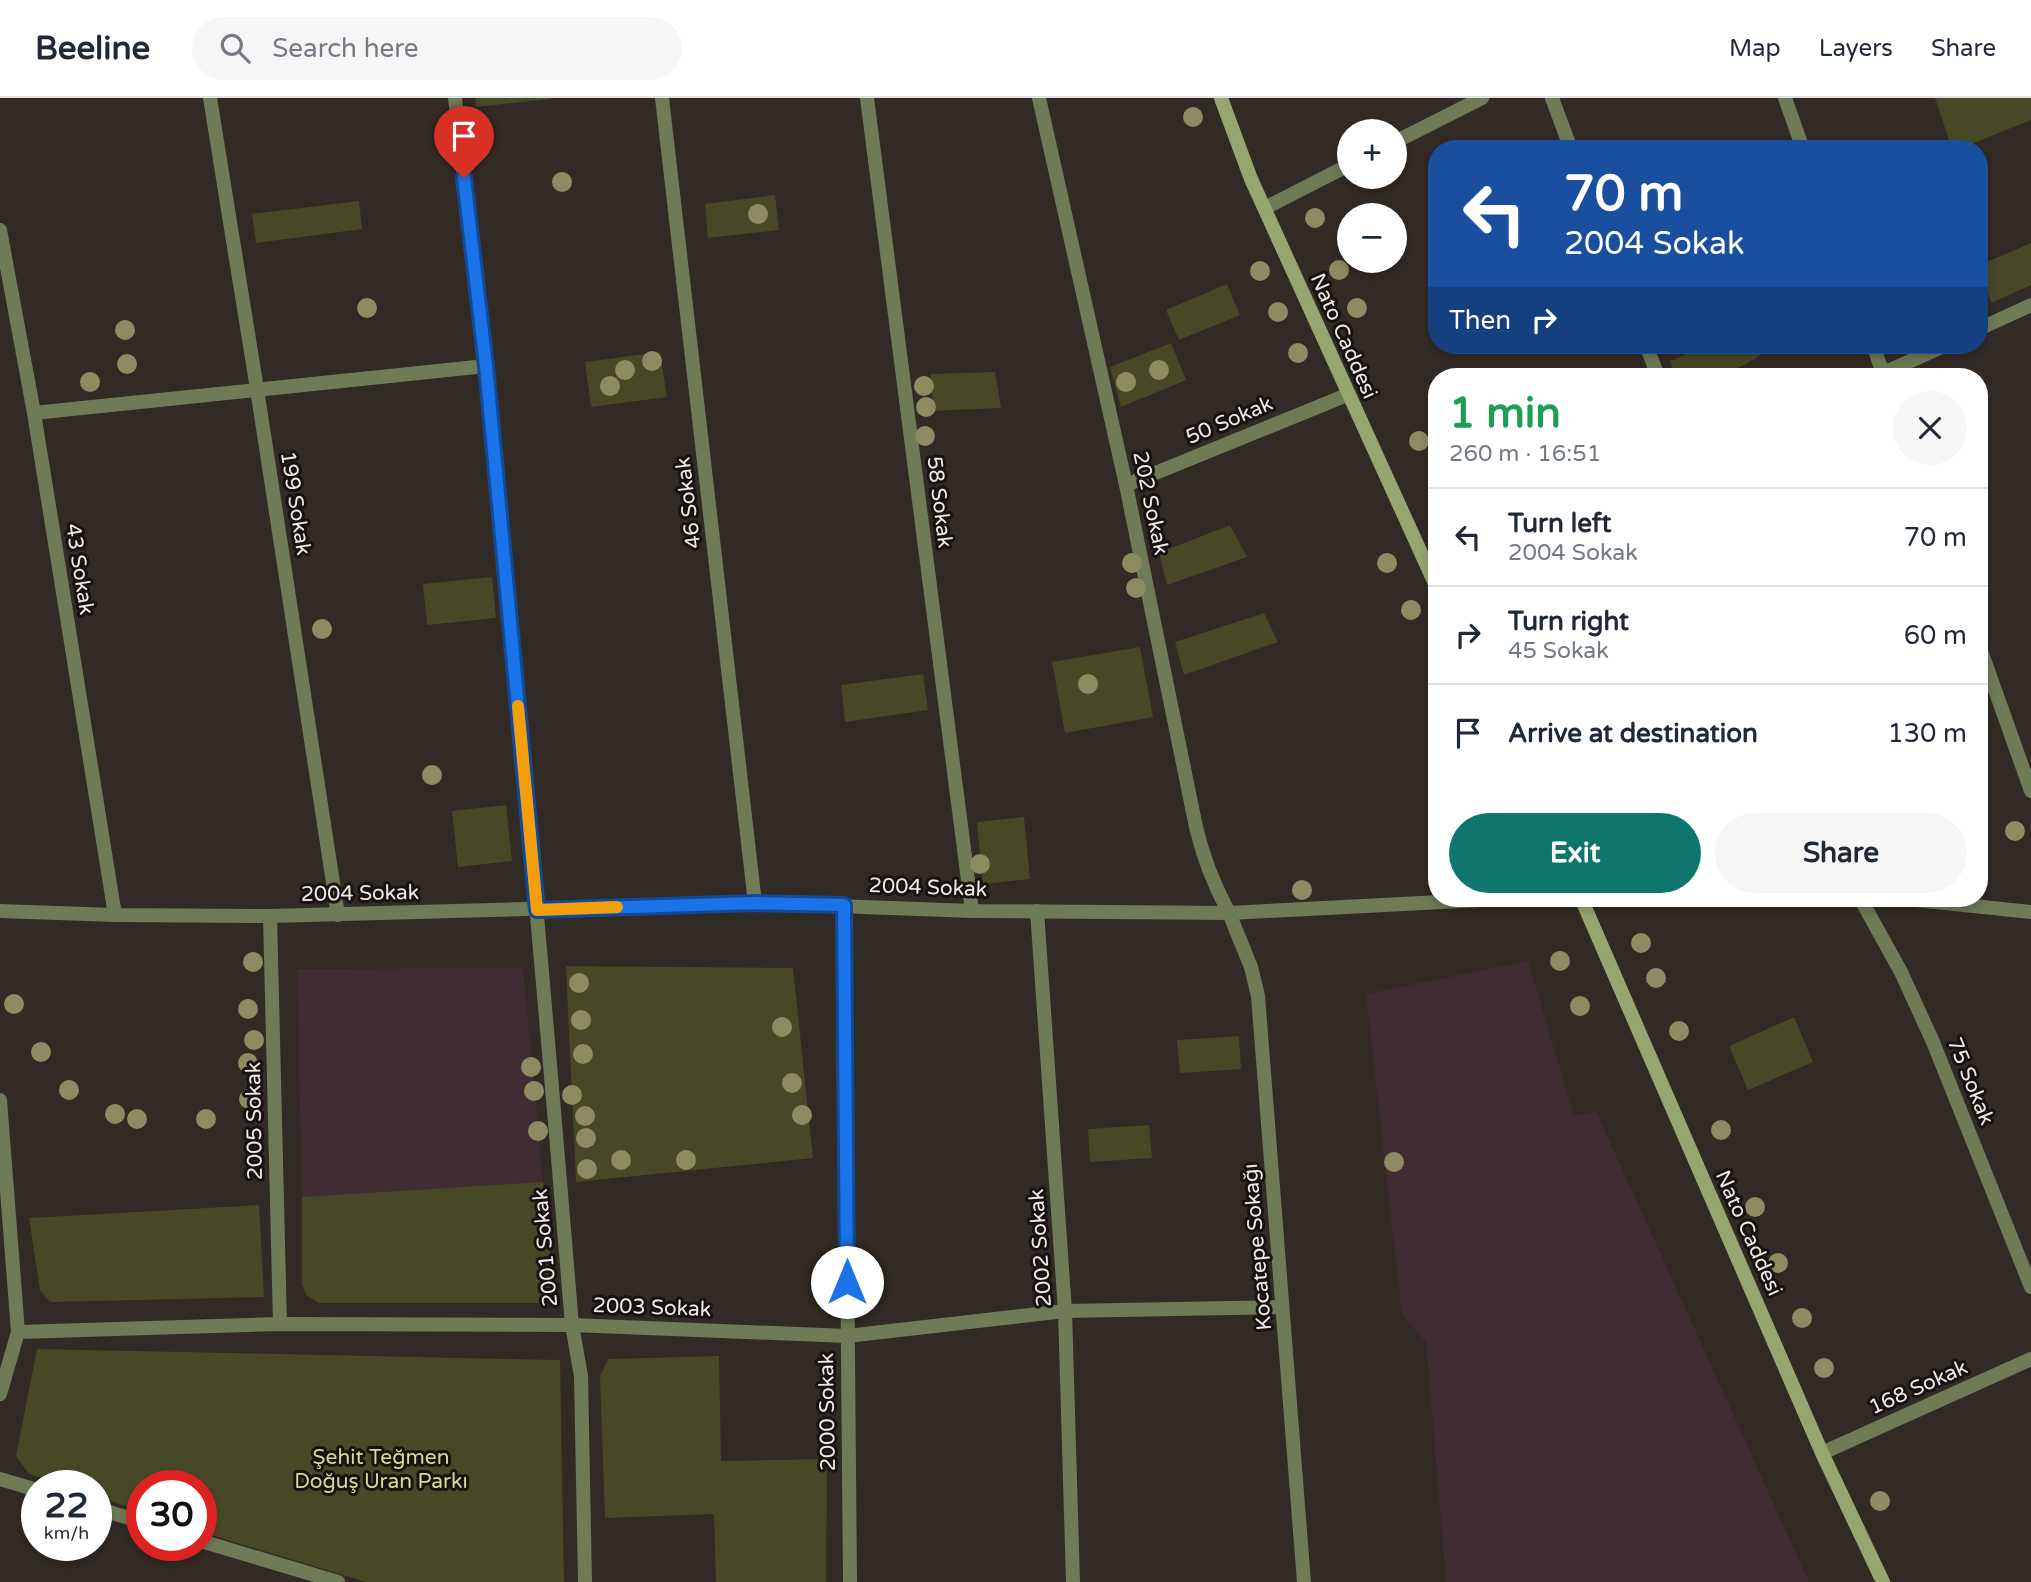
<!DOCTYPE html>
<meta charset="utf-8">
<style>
:root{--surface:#fff;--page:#f6f6f7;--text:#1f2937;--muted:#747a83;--line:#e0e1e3;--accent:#0f766e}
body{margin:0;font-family:"Varela Round",sans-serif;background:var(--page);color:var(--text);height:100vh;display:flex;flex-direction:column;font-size:26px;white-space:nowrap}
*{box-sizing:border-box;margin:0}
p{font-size:23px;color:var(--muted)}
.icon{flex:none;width:38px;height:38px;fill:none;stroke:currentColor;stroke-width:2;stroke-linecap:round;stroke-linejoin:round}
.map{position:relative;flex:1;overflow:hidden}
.side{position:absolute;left:1428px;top:270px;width:560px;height:539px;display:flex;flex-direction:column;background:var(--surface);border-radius:28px;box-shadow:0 4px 10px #0003}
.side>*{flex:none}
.top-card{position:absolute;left:1428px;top:42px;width:560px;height:214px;border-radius:28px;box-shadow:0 4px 10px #0003;background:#1a4fa0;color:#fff;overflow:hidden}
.controls{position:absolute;left:1337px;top:21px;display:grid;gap:14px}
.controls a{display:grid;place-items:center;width:70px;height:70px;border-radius:50%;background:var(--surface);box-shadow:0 4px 10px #0003;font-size:35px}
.speed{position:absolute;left:21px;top:1372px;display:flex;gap:14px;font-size:35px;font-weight:700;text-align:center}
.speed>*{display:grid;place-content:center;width:91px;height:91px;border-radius:50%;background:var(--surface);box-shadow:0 4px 10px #0003;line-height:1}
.speed small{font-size:18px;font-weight:400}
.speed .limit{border:10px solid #d22;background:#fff;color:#111}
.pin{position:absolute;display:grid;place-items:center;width:60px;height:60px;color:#fff;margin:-72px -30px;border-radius:50% 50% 50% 0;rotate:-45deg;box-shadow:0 0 7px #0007}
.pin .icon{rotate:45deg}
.me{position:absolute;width:77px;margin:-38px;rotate:0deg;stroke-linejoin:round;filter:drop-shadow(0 0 5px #0008)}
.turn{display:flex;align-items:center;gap:24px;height:147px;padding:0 21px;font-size:32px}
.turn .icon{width:91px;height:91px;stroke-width:2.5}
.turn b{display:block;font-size:49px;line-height:60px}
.then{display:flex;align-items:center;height:66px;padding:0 21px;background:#0003;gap:14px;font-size:26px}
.round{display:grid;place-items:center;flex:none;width:74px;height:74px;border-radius:37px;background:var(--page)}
.head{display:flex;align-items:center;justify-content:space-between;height:119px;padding:0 21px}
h1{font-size:42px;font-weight:700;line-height:52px;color:#1e9e55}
.primary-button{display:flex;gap:14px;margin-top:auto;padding:14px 21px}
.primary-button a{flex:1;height:80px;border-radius:42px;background:var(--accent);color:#fff;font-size:28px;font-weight:700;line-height:80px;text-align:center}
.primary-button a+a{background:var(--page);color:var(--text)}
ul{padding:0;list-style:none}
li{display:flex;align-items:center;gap:21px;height:98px;padding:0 21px;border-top:2px solid var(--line)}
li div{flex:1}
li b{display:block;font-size:26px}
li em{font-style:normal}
header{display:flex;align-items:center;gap:42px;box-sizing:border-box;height:98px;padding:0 35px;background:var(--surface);border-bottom:2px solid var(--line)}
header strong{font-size:33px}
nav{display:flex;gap:38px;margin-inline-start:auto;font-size:24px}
.search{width:490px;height:63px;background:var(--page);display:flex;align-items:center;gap:18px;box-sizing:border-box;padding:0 24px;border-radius:38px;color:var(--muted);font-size:26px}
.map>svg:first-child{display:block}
.industrial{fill:#402d33}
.green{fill:#464826}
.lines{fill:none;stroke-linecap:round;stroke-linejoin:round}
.service{stroke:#6f7b57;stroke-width:14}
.minor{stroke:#6f7b57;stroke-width:14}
.tertiary{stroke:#6f7b57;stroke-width:14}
.secondary{stroke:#95a76e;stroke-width:14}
.tree{fill:#8c8b62}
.route-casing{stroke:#114b97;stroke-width:18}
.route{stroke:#1a73e8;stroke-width:12}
.slow{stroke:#f59e0b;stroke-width:12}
.labels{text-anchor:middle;stroke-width:6;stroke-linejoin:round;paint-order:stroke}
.street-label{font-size:21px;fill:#f0eae7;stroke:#171311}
.park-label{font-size:21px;fill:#d5da95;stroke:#171311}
</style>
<header>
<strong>Beeline</strong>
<div class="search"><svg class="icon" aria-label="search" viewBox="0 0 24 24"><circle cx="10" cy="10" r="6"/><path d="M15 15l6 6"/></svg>Search here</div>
<nav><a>Map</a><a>Layers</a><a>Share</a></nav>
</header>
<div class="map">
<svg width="2031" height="1484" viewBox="0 0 2031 1484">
<rect width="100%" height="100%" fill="#322a24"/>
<g class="industrial">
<path d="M 1528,863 L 1574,1018 L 1596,1013 L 1809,1484 L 1446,1484 L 1426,1244 L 1402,1217 L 1366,896 Z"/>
<path d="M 523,870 L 543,1084 L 302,1099 L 297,871 Z"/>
</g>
<g class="green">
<path d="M 475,0 L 551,0 L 551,1 L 476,9 Z"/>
<path d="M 1935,0 L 2031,0 L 2031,22 L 1959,51 L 1952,51 Z"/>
<path d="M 775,97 L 779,132 L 708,140 L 705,106 Z"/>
<path d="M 359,103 L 362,131 L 256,145 L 252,116 Z"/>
<path d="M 2031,145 L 2031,187 L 1991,205 L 1980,167 Z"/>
<path d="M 1227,186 L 1240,217 L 1179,242 L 1166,212 Z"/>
<path d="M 1171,245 L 1186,282 L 1121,309 L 1110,269 Z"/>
<path d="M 1708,247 L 1760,247 L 1763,255 C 1736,276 1709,278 1676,278 L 1670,263 Z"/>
<path d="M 660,254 L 667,299 L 591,309 L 585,264 Z"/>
<path d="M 995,274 L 1001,310 L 933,313 L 931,276 Z"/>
<path d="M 1230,427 L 1247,459 L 1167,487 L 1159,455 Z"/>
<path d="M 492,479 L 496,520 L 427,527 L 423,486 Z"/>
<path d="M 1264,515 L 1278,544 L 1184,577 L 1175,544 Z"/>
<path d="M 1140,549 L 1153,619 L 1065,635 L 1052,564 Z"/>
<path d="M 923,576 L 928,612 L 845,624 L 841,587 Z"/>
<path d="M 506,707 L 512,763 L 458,769 L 452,713 Z"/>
<path d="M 1024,719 L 1030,781 L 983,786 L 977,724 Z"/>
<path d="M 566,868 L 793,870 L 813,1060 L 576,1084 Z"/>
<path d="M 1794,919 L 1813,964 L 1748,992 L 1729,948 Z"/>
<path d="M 1239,938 L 1241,971 L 1180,975 L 1177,942 Z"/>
<path d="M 1149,1027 L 1152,1060 L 1090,1064 L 1088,1031 Z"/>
<path d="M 543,1084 L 554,1192 L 543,1205 L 319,1205 L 307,1198 L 302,1187 L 302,1099 Z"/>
<path d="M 259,1107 L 264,1199 L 50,1204 L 40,1192 L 29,1120 Z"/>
<path d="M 37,1251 L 560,1262 L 564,1484 L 366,1484 L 201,1434 L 201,1388 L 142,1388 L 142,1414 L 96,1398 L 96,1388 L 64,1388 L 29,1376 L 16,1358 Z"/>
<path d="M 719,1258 L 721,1363 L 827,1361 L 826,1484 L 716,1484 L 714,1416 L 605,1420 L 600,1278 L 608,1261 Z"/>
</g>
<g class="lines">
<g class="service">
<path d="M 455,0 C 502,408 538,817 572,1227 L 581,1278 L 585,1484"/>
<path d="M 867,0 L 972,813"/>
<path d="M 1039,0 L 1126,387 L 1196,729 C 1203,760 1214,787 1229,815"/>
<path d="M 1552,0 L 1571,51"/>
<path d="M 1785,0 L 1803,51"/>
<path d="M 1395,44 L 1482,0"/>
<path d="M 1265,110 L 1349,67"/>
<path d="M 0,132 L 34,315 L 115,817"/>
<path d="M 1646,247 L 1658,278"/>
<path d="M 1873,247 L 1884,278"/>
<path d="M 34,315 L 486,268"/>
<path d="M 1126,387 L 1347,297"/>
<path d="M 1979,547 L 2031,693"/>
<path d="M 1860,800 L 1901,874 L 1933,944 L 2031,1189"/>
<path d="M 1037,813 L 1065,1213 L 1073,1484"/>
<path d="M 270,818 L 280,1226"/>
<path d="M 1822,1355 L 2031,1261"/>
<path d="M 0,1381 L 37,1392"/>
<path d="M 96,1410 L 142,1424"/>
<path d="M 201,1443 L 338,1484"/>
</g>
<g class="minor">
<path d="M 210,0 L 257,291 L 338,817"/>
<path d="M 662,0 L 755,805"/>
<path d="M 1979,231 L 2031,207"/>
<path d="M 1877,278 L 1946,247"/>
<path d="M 844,807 L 850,1484"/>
<path d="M 1229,815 L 1251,869 L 1258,898 L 1304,1484"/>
<path d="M 0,1002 L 18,1234 L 0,1296"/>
<path d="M 18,1234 L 280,1226 L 572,1227 L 847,1238 L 1065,1213 L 1282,1209"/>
</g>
<g class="tertiary">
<path d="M 1897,800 L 2031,814"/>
<path d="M 0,813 L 115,817 L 270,818 L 755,805 L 972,813 L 1229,815 L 1518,800"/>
</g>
<g class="secondary">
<path d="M 1221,0 L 1251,81 L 1437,490"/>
<path d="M 1581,800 L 1822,1355 L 1883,1484"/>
</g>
</g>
<g class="tree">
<circle cx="1193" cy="19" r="10"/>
<circle cx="562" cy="84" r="10"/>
<circle cx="758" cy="116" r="10"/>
<circle cx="1315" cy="120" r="10"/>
<circle cx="1339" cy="172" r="10"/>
<circle cx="1260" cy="173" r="10"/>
<circle cx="367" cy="210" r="10"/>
<circle cx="1357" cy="210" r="10"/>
<circle cx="1278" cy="214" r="10"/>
<circle cx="125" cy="232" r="10"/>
<circle cx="1298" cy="255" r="10"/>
<circle cx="652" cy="263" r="10"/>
<circle cx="127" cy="266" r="10"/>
<circle cx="625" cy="272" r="10"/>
<circle cx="1159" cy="272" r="10"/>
<circle cx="90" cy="284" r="10"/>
<circle cx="1126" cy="284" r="10"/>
<circle cx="610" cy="288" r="10"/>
<circle cx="924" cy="288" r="10"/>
<circle cx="926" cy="309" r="10"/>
<circle cx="925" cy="338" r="10"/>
<circle cx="1419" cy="343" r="10"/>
<circle cx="1132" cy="465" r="10"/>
<circle cx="1387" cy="465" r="10"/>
<circle cx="1136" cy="490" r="10"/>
<circle cx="1411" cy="512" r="10"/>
<circle cx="322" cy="531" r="10"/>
<circle cx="1088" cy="586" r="10"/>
<circle cx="432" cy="677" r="10"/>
<circle cx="2015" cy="733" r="10"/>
<circle cx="980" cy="766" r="10"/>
<circle cx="1302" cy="792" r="10"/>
<circle cx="1641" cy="845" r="10"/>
<circle cx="1560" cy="863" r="10"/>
<circle cx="253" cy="864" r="10"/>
<circle cx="1656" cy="880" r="10"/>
<circle cx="579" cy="885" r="10"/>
<circle cx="14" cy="906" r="10"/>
<circle cx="1580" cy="908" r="10"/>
<circle cx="248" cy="911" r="10"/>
<circle cx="581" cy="922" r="10"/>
<circle cx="782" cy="929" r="10"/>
<circle cx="1679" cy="933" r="10"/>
<circle cx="254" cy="942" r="10"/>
<circle cx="41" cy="954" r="10"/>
<circle cx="583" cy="956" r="10"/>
<circle cx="248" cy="965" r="10"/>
<circle cx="531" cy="969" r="10"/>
<circle cx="792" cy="985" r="10"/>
<circle cx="69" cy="992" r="10"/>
<circle cx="534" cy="993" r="10"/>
<circle cx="572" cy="997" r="10"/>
<circle cx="249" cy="1001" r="10"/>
<circle cx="115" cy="1016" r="10"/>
<circle cx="802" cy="1017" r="10"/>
<circle cx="585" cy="1018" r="10"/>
<circle cx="137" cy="1021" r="10"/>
<circle cx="206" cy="1021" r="10"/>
<circle cx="1721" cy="1032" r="10"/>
<circle cx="538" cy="1033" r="10"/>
<circle cx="586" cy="1040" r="10"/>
<circle cx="621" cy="1062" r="10"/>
<circle cx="686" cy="1062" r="10"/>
<circle cx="1394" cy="1064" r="10"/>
<circle cx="587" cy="1071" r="10"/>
<circle cx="1755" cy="1109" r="10"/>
<circle cx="1778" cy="1165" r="10"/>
<circle cx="1802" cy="1220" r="10"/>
<circle cx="1824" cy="1270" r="10"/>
<circle cx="1880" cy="1403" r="10"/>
</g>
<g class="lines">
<defs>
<path id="route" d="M 464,80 L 486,268 L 537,812 L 755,805 L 844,807 L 847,1184"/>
</defs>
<use href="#route" class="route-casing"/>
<use href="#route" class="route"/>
<path class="slow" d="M 518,608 L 537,812 L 617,809"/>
</g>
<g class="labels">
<g class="street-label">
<text transform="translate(1344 238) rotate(66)" y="7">Nato Caddesi</text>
<text transform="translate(1229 322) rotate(-23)" y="7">50 Sokak</text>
<text transform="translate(940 404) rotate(83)" y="7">58 Sokak</text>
<text transform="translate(296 405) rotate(81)" y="7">199 Sokak</text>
<text transform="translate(688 405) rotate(-97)" y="7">46 Sokak</text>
<text transform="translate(1151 405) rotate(78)" y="7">202 Sokak</text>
<text transform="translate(80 471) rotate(81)" y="7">43 Sokak</text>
<text transform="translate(928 789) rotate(2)" y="7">2004 Sokak</text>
<text transform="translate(360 795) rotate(-1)" y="7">2004 Sokak</text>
<text transform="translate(1971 983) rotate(68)" y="7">75 Sokak</text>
<text transform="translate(254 1023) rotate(-91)" y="7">2005 Sokak</text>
<text transform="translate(1749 1135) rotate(66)" y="7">Nato Caddesi</text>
<text transform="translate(1257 1149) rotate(-95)" y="7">Kocatepe Sokağı</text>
<text transform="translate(545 1150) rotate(-95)" y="7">2001 Sokak</text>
<text transform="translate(1040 1150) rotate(-94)" y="7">2002 Sokak</text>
<text transform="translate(652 1209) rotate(2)" y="7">2003 Sokak</text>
<text transform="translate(1918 1289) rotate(-24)" y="7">168 Sokak</text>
<text transform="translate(827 1314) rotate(-91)" y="7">2000 Sokak</text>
</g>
<g class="park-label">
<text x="381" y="1366">Şehit Teğmen<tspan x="381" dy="24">Doğuş Uran Parkı</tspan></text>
</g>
</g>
</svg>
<div class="controls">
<a>+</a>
<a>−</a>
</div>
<div class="speed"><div>22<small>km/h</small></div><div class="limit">30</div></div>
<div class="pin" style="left:464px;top:80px;background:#d93025"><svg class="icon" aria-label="arrive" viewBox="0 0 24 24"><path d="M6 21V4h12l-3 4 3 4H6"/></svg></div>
<svg class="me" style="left:847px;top:1184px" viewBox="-20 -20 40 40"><circle r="19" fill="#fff"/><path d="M0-13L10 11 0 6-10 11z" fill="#1a73e8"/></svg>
<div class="top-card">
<div class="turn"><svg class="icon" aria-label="left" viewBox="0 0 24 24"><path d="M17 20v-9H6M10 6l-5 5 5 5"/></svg><div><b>70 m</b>2004 Sokak</div></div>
<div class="then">Then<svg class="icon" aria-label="right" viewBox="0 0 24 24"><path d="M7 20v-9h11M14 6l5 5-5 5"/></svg></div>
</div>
<section class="side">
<div class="head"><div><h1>1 min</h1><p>260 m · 16:51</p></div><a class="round"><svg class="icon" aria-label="close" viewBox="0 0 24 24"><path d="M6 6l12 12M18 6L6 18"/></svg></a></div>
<ul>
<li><svg class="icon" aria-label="left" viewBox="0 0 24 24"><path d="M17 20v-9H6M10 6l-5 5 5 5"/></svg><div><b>Turn left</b><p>2004 Sokak</p></div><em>70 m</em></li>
<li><svg class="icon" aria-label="right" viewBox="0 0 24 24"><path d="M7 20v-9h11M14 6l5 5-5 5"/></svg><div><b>Turn right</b><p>45 Sokak</p></div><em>60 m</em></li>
<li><svg class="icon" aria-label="arrive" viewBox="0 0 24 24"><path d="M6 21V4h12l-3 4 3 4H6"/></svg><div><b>Arrive at destination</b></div><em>130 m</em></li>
</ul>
<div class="primary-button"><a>Exit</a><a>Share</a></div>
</section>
</div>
